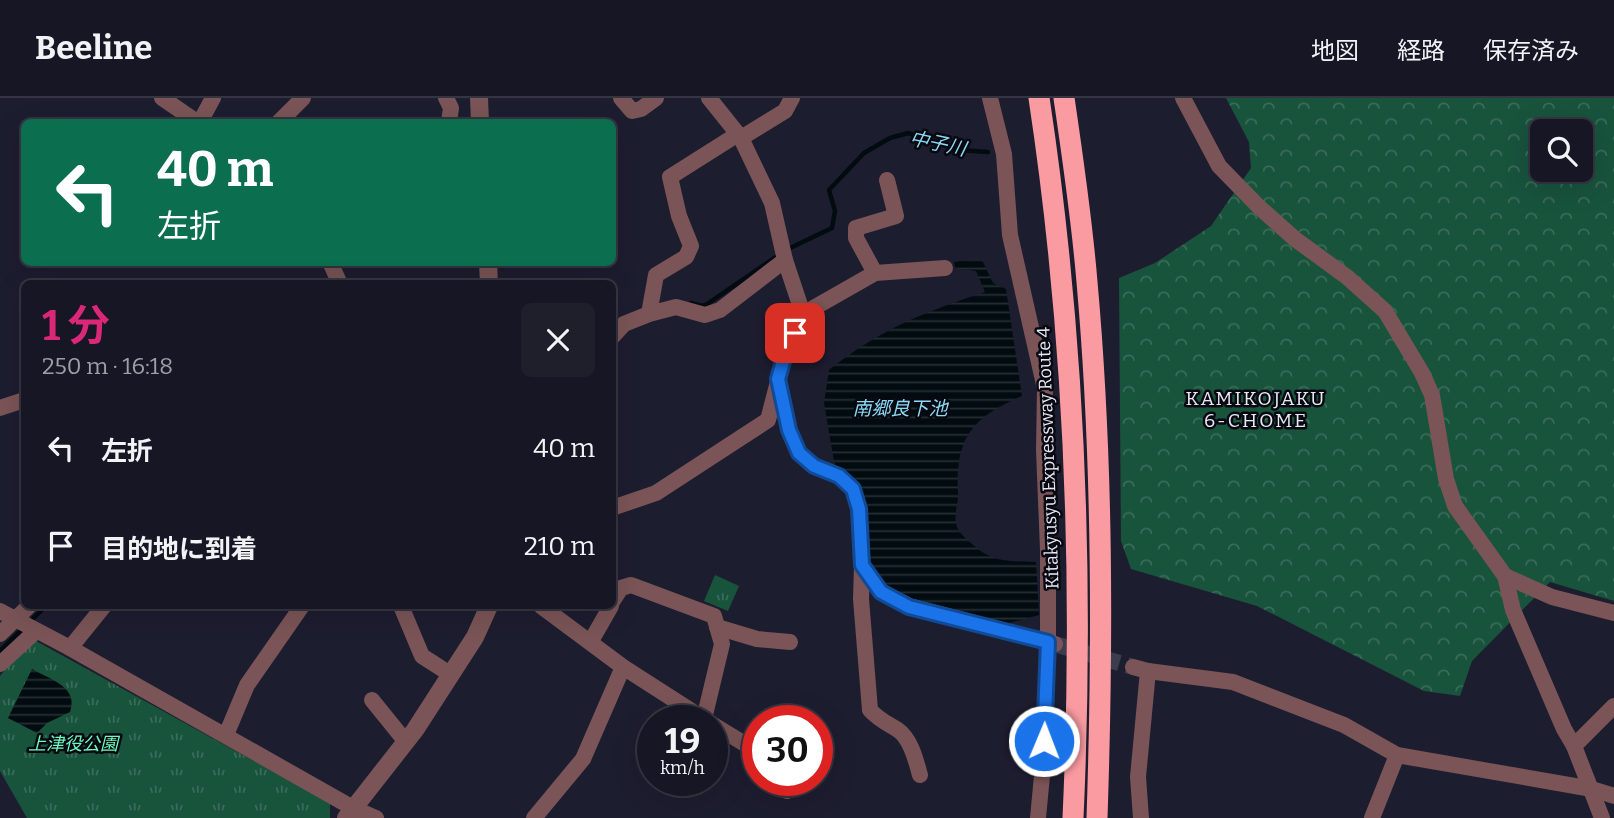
<!DOCTYPE html>
<html lang="ja">
<meta charset="utf-8">
<style>
:root{--surface:#161624;--page:#1f1f2c;--text:#f1f3f6;--muted:#9e9fa6;--line:#353541;--accent:#db2777}
body{margin:0;font-family:Bitter,"Noto Sans JP",serif;background:var(--page);color:var(--text);height:100vh;display:flex;flex-direction:column;font-size:26px;white-space:nowrap}
*{box-sizing:border-box;margin:0}
p{font-size:23px;color:var(--muted)}
.icon{flex:none;width:38px;height:38px;fill:none;stroke:currentColor;stroke-width:2;stroke-linecap:round;stroke-linejoin:round}
.map{position:relative;flex:1;overflow:hidden}
.drawer{position:absolute;left:21px;top:182px;width:595px;height:329px;display:flex;flex-direction:column;background:var(--surface);border-radius:10px;box-shadow:0 7px 28px #0002,0 0 0 2px var(--line)}
.drawer>*{flex:none}
.top-card{position:absolute;left:21px;top:21px;width:595px;height:147px;border-radius:10px;box-shadow:0 7px 28px #0002,0 0 0 2px var(--line);background:#0b6e4f;color:#fff;overflow:hidden}
.tools{position:absolute;left:1530px;top:21px;display:grid;gap:14px}
.tools a{display:grid;place-items:center;width:63px;height:63px;border-radius:10px;background:var(--surface);box-shadow:0 7px 28px #0002,0 0 0 2px var(--line);font-size:35px}
.speed{position:absolute;left:637px;top:607px;display:flex;gap:14px;font-size:35px;font-weight:700;text-align:center}
.speed>*{display:grid;place-content:center;width:91px;height:91px;border-radius:50%;background:var(--surface);box-shadow:0 7px 28px #0002,0 0 0 2px var(--line);line-height:1}
.speed small{font-size:18px;font-weight:400}
.speed .limit{border:10px solid #d22;background:#fff;color:#111}
.pin{position:absolute;display:grid;place-items:center;width:60px;height:60px;color:#fff;margin:-30px;border-radius:14px;box-shadow:0 4px 10px #0006}
.me{position:absolute;width:77px;margin:-38px;rotate:1deg;stroke-linejoin:round;filter:drop-shadow(0 0 5px #0008)}
.turn{display:flex;align-items:center;gap:24px;height:147px;padding:0 21px;font-size:32px}
.turn .icon{width:91px;height:91px;stroke-width:2.5}
.turn b{display:block;font-size:49px;line-height:60px}
.round{display:grid;place-items:center;flex:none;width:74px;height:74px;border-radius:10px;background:var(--page)}
.head{display:flex;align-items:center;justify-content:space-between;height:119px;padding:0 21px}
h1{font-size:42px;font-weight:700;line-height:52px;color:var(--accent)}
ul{padding:0;list-style:none}
li{display:flex;align-items:center;gap:21px;height:98px;padding:0 21px}
li div{flex:1}
li b{display:block;font-size:26px}
li em{font-style:normal}
header{display:flex;align-items:center;gap:42px;box-sizing:border-box;height:98px;padding:0 35px;background:var(--surface);border-bottom:2px solid var(--line)}
header strong{font-size:33px}
nav{display:flex;gap:38px;margin-inline-start:auto;font-size:24px}
.map>svg:first-child{display:block}
.forest{fill:url(#forest-crowns);fill-rule:evenodd}
.park{fill:url(#park-tufts)}
.water{fill:url(#water-rules)}
.lines{fill:none;stroke-linecap:round;stroke-linejoin:round}
.stream{stroke:#010b10;stroke-width:4.5}
.minor-tunnel{stroke:#3b3c4e;stroke-width:16;stroke-dasharray:16 8;stroke-linecap:butt}
.minor{stroke:#7a5456;stroke-width:16}
.tertiary{stroke:#7a5456;stroke-width:18}
.motorway{stroke:#fa9ba1;stroke-width:21}
.route-casing{stroke:#114b97;stroke-width:18}
.route{stroke:#1a73e8;stroke-width:12}
.labels{text-anchor:middle;stroke-width:5;stroke-linejoin:round;paint-order:stroke}
.street-label{font-size:18px;fill:#e8e9f6;stroke:#080810}
.park-label{font-size:18px;font-style:italic;fill:#70f8bf;stroke:#080810}
.water-label{font-size:19px;font-style:italic;fill:#8ad9f5;stroke:#080810}
.neighbourhood-label{font-size:19px;letter-spacing:2px;fill:#e8e9f6;stroke:#080810}
</style>
<header>
<strong>Beeline</strong>
<nav><a>地図</a><a>経路</a><a>保存済み</a></nav>
</header>
<div class="map">
<svg width="1614" height="720" viewBox="0 0 1614 720">
<defs>
<pattern id="forest-crowns" width="20" height="18" patternUnits="userSpaceOnUse" patternTransform="scale(1.75)"><rect width="20" height="18" fill="#18533c"/><path d="M2 6a3 3 0 1 1 6 0M12 15a3 3 0 1 1 6 0" fill="none" stroke="#3a6c59"/></pattern>
<pattern id="park-tufts" width="24" height="20" patternUnits="userSpaceOnUse" patternTransform="scale(1.75)"><rect width="24" height="20" fill="#18533c"/><path d="M3 7l-1-3M5 7V3M7 7l1-3M15 17l-1-3M17 17v-4M19 17l1-3" fill="none" stroke="#3a6c59"/></pattern>
<pattern id="water-rules" width="6" height="5" patternUnits="userSpaceOnUse" patternTransform="scale(1.75)"><rect width="6" height="5" fill="#010b10"/><path d="M0 2.5h6" fill="none" stroke="#262f33"/></pattern>
</defs>
<rect width="100%" height="100%" fill="#1d1d30"/>
<path class="forest" d="M 1226,0 L 1614,0 L 1614,503 L 1550,484 L 1472,563 L 1460,598 L 1424,593 L 1257,508 L 1131,471 L 1121,443 L 1119,180 L 1155,165 L 1211,128 L 1251,70 L 1249,44 ZM 1542,33 L 1580,33 L 1580,72 L 1542,72 Z"/>
<g class="park">
<path d="M 715,477 L 739,488 L 728,513 L 704,503 Z"/>
<path d="M 36,543 L 330,705 L 330,720 L 27,720 L 0,673 L 0,578 L 20,554 Z"/>
</g>
<g class="water">
<path d="M 976,161 L 983,164 L 993,185 L 1006,191 L 1022,298 C 971,320 955,340 958,397 C 958,407 953,419 957,429 C 960,435 966,441 971,445 C 992,465 1009,463 1036,464 L 1039,517 L 1009,525 L 959,517 L 906,501 L 884,487 L 870,470 L 834,363 L 824,305 L 829,272 C 879,232 924,214 985,194 L 976,173 L 955,170 L 954,164 Z"/>
<path d="M 32,571 C 51,582 79,589 70,614 L 47,625 L 37,635 L 8,620 Z"/>
</g>
<g class="lines">
<g class="stream">
<path d="M 788,151 L 832,130 L 835,113 L 829,92 L 864,55 L 890,40 L 908,35 L 960,52 L 988,54"/>
<path d="M 691,205 L 702,208 L 707,206 L 779,157"/>
<path d="M 0,553 L 46,508"/>
</g>
<path class="minor-tunnel" d="M 1058,547 L 1133,569"/>
<g class="minor">
<path d="M 162,0 L 197,24"/>
<path d="M 446,0 L 451,10 L 449,24"/>
<path d="M 621,0 L 632,13 L 641,11 L 656,0"/>
<path d="M 990,0 L 1004,56 L 1010,137 L 1045,291 L 1044,352 L 1048,452 L 1048,544 L 1043,667 L 1038,720"/>
<path d="M 1183,0 L 1219,68 L 1259,109 L 1295,141 L 1347,179 L 1385,213 L 1422,275 L 1432,297 L 1446,381 L 1455,408 L 1505,478 L 1513,512 L 1564,631 L 1574,648"/>
<path d="M 200,24 L 213,0"/>
<path d="M 279,24 L 303,0"/>
<path d="M 741,40 L 785,13 L 792,0"/>
<path d="M 330,164 L 340,186"/>
<path d="M 875,175 L 856,140 L 856,130 L 896,118 L 887,82"/>
<path d="M 649,216 L 656,177 L 686,159 L 691,148 L 679,118 L 670,79 L 738,36"/>
<path d="M 803,216 L 875,175 L 945,170"/>
<path d="M 612,239 L 624,226 L 649,216 L 676,209 L 705,217 L 720,212 L 785,162"/>
<path d="M 779,287 L 789,332 L 799,355 L 814,368 L 839,378 L 853,391 L 859,411 L 862,467 L 881,494 L 909,508 L 1055,546"/>
<path d="M 0,310 L 24,302"/>
<path d="M 612,410 L 656,395 L 768,322 L 786,253 L 803,216 L 785,162 L 772,105 L 741,40 L 709,0"/>
<path d="M 862,467 L 861,501 L 870,612 C 879,622 887,625 898,632 C 911,641 916,663 920,677"/>
<path d="M 1505,478 L 1552,499 L 1614,515"/>
<path d="M 401,508 L 422,558 L 450,576"/>
<path d="M 541,508 L 623,569 L 704,621 L 722,546 L 714,518 L 631,487 L 621,490 L 612,504"/>
<path d="M 0,513 L 70,550 L 353,710 L 376,720"/>
<path d="M 717,529 L 757,541 L 790,544"/>
<path d="M 0,536 L 29,508"/>
<path d="M 591,543 L 611,508"/>
<path d="M 70,550 L 104,508"/>
<path d="M 0,566 L 36,533"/>
<path d="M 1133,569 L 1148,573 L 1233,584 L 1344,627 L 1397,657 L 1592,691 L 1614,698"/>
<path d="M 372,602 L 406,644"/>
<path d="M 712,626 L 758,654"/>
<path d="M 226,637 L 247,587 L 302,508"/>
<path d="M 780,682 L 787,693"/>
<path d="M 534,720 L 583,661 L 623,569"/>
<path d="M 1141,720 L 1138,679 L 1148,573"/>
<path d="M 1372,720 L 1397,657"/>
<path d="M 1602,720 L 1574,648 L 1614,608"/>
</g>
<g class="tertiary">
<path d="M 479,0 L 480,24"/>
<path d="M 488,164 L 489,186"/>
<path d="M 346,720 L 415,632 L 475,539 L 489,508"/>
</g>
<g class="motorway">
<path d="M 1039,0 C 1075,238 1084,479 1073,720"/>
<path d="M 1064,0 C 1073,61 1082,123 1087,184 C 1103,362 1103,541 1097,720"/>
</g>
</g>
<g class="lines">
<defs>
<path id="route" d="M 795,235 L 786,253 L 778,281 L 789,332 L 799,355 L 814,368 L 839,378 L 853,391 L 859,411 L 862,467 L 881,494 L 909,509 L 1048,544 L 1044,643"/>
</defs>
<use href="#route" class="route-casing"/>
<use href="#route" class="route"/>
</g>
<g class="labels">
<g class="street-label">
<text transform="translate(1048 360) rotate(-92)" y="6">Kitakyusyu Expressway Route 4</text>
</g>
<g class="park-label">
<text x="73" y="652">上津役公園</text>
</g>
<g class="water-label">
<text transform="translate(938 45) rotate(12)" y="7">中子川</text>
<text x="900" y="317">南郷良下池</text>
</g>
<g class="neighbourhood-label">
<text x="1256" y="307">KAMIKOJAKU<tspan x="1256" dy="22">6-CHOME</tspan></text>
</g>
</g>
</svg>
<div class="tools">
<a><svg class="icon" aria-label="search" viewBox="0 0 24 24"><circle cx="10" cy="10" r="6"/><path d="M15 15l6 6"/></svg></a>
</div>
<div class="speed"><div>19<small>km/h</small></div><div class="limit">30</div></div>
<div class="pin" style="left:795px;top:235px;background:#d93025"><svg class="icon" aria-label="arrive" viewBox="0 0 24 24"><path d="M6 21V4h12l-3 4 3 4H6"/></svg></div>
<svg class="me" style="left:1044px;top:643px" viewBox="-20 -20 40 40"><circle r="17" fill="#1a73e8" stroke="#fff" stroke-width="3"/><path d="M0-11L8 9 0 5-8 9z" fill="#fff"/></svg>
<div class="top-card">
<div class="turn"><svg class="icon" aria-label="left" viewBox="0 0 24 24"><path d="M17 20v-9H6M10 6l-5 5 5 5"/></svg><div><b>40 m</b>左折</div></div>
</div>
<section class="drawer">
<div class="head"><div><h1>1 分</h1><p>250 m · 16:18</p></div><a class="round"><svg class="icon" aria-label="close" viewBox="0 0 24 24"><path d="M6 6l12 12M18 6L6 18"/></svg></a></div>
<ul>
<li><svg class="icon" aria-label="left" viewBox="0 0 24 24"><path d="M17 20v-9H6M10 6l-5 5 5 5"/></svg><div><b>左折</b></div><em>40 m</em></li>
<li><svg class="icon" aria-label="arrive" viewBox="0 0 24 24"><path d="M6 21V4h12l-3 4 3 4H6"/></svg><div><b>目的地に到着</b></div><em>210 m</em></li>
</ul>
</section>
</div>
